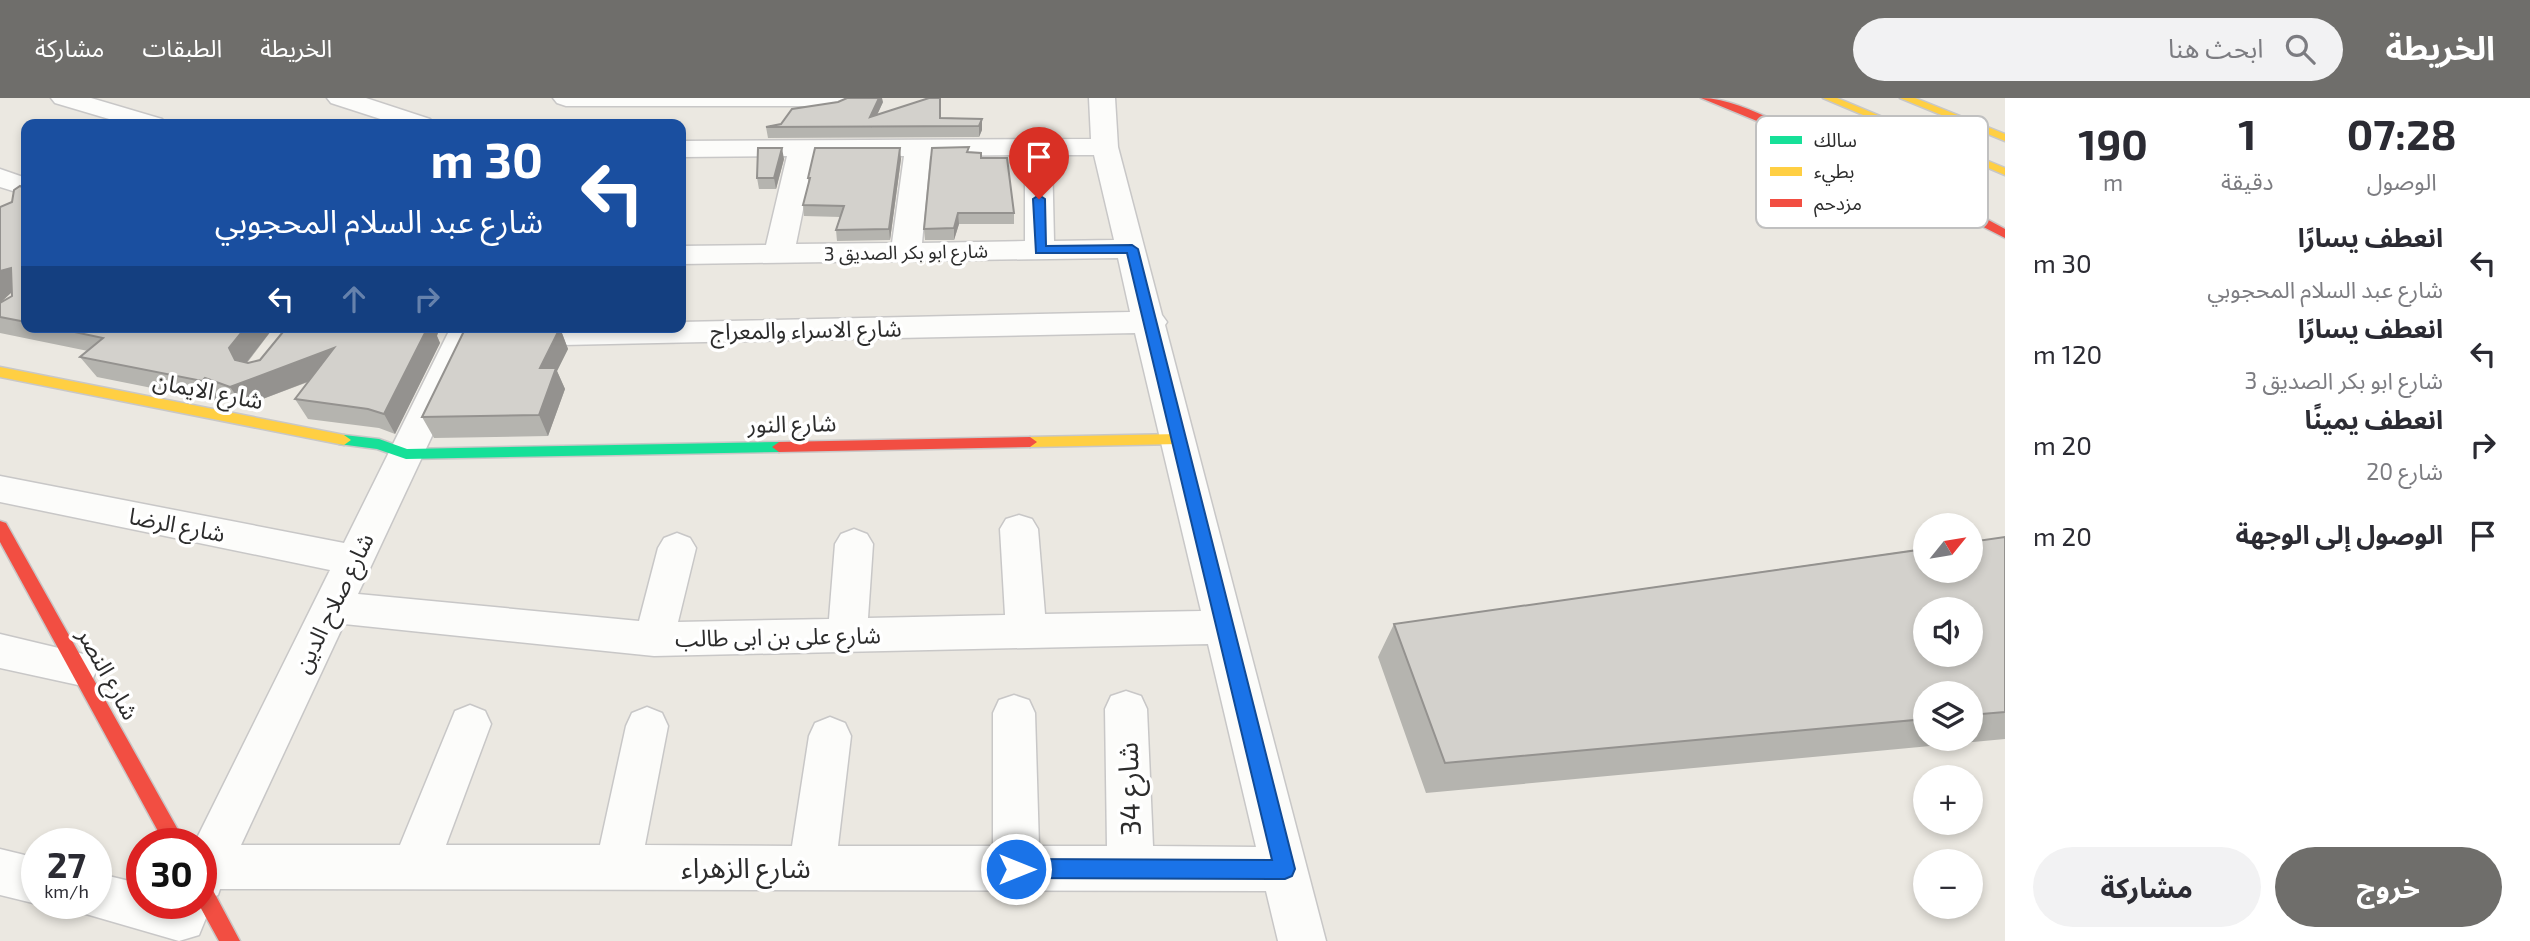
<!DOCTYPE html>
<html lang="ar">
<meta charset="utf-8">
<style>
:root{--surface:#fff;--page:#f2f2f3;--text:#2b2b33;--muted:#7c7c81;--accent:#6f6e6b}
body{margin:0;font-family:"Exo 2","Noto Sans Arabic",sans-serif;background:var(--page);color:var(--text);direction:rtl;height:100vh;display:flex;flex-direction:column;font-size:26px;white-space:nowrap}
*{box-sizing:border-box;margin:0}
p{font-size:23px;color:var(--muted)}
.icon{flex:none;width:38px;height:38px;fill:none;stroke:currentColor;stroke-width:2;stroke-linecap:round;stroke-linejoin:round}
.map{position:relative;flex:1;overflow:hidden;direction:ltr}
.drawer{display:flex;flex-direction:column;background:var(--surface);width:525px}
.drawer>*{flex:none}
.banner{position:absolute;left:21px;top:21px;width:665px;height:214px;border-radius:14px;box-shadow:0 4px 10px #0003;direction:rtl;background:#1a4fa0;color:#fff;overflow:hidden}
.needle{width:46px;rotate:60deg}
.fabs{position:absolute;left:1913px;top:415px;display:grid;gap:14px}
.fabs a{display:grid;place-items:center;width:70px;height:70px;border-radius:50%;background:var(--surface);box-shadow:0 4px 10px #0003;font-size:35px}
.speed{position:absolute;left:21px;top:730px;display:flex;gap:14px;font-size:35px;font-weight:700;text-align:center}
.speed>*{display:grid;place-content:center;width:91px;height:91px;border-radius:50%;background:var(--surface);box-shadow:0 4px 10px #0003;line-height:1}
.speed small{font-size:18px;font-weight:400}
.speed .limit{border:10px solid #d22;background:#fff;color:#111}
.pin{position:absolute;display:grid;place-items:center;width:60px;height:60px;color:#fff;margin:-72px -30px;border-radius:50% 50% 50% 0;rotate:-45deg;box-shadow:0 0 7px #0007}
.pin .icon{rotate:45deg}
.me{position:absolute;width:77px;margin:-38px;rotate:90deg;stroke-linejoin:round;filter:drop-shadow(0 0 5px #0008)}
.turn{display:flex;align-items:center;gap:24px;height:147px;padding:0 28px;font-size:32px}
.turn .icon{width:91px;height:91px;stroke-width:2.5}
.turn b{display:block;font-size:49px;line-height:60px}
.lanes{display:flex;align-items:center;height:66px;padding:0 28px;background:#0003;justify-content:center;gap:35px;direction:ltr}
.lanes .off{opacity:.35}
.eta{display:flex;justify-content:space-evenly;align-items:center;height:119px;text-align:center}
.eta b{font-size:42px;font-weight:700;line-height:49px}
.cta{display:flex;gap:14px;margin-top:auto;padding:14px 28px}
.cta a{flex:1;height:80px;border-radius:42px;background:var(--accent);color:#fff;font-size:28px;font-weight:700;line-height:80px;text-align:center}
.cta a+a{background:var(--page);color:var(--text)}
ul{padding:0;list-style:none}
li{display:flex;align-items:center;gap:21px;height:91px;padding:0 28px}
li div{flex:1}
li b{display:block;font-size:26px}
li em{font-style:normal}
header{display:flex;align-items:center;gap:42px;box-sizing:border-box;height:98px;padding:0 35px;background:var(--accent);color:#fff}
header strong{font-size:33px}
nav{display:flex;gap:38px;margin-inline-start:auto;font-size:24px}
.search{width:490px;height:63px;background:var(--page);display:flex;align-items:center;gap:18px;box-sizing:border-box;padding:0 24px;border-radius:38px;color:var(--muted);font-size:26px}
main{display:flex;flex:1;min-height:0}
.map>svg:first-child{display:block}
.lines{fill:none;stroke-linecap:round;stroke-linejoin:round}
.street-casing{stroke:#c8c7c7;stroke-width:3}
.fast-casing{stroke:#c8c7c7;stroke-width:3}
.slow-casing{stroke:#c8c7c7;stroke-width:3}
.jam-casing{stroke:#c8c7c7;stroke-width:3}
.street{fill:#fcfcfa;fill-rule:evenodd}
.fast{fill:#16e098;fill-rule:evenodd}
.slow{fill:#ffcf43;fill-rule:evenodd}
.jam{fill:#f24e42;fill-rule:evenodd}
.wall{fill:#b5b4af;fill-rule:evenodd}
.shaded-wall{fill:#94928f}
.building{fill:#d3d1cc;stroke:#94928f;stroke-width:2;fill-rule:evenodd}
.route{fill:#1a73e8;stroke:#114b97;stroke-width:2}
.labels{text-anchor:middle;stroke-width:7;stroke-linejoin:round;paint-order:stroke}
.far-street-label{font-size:19px;fill:#2c2c2c;stroke:#fff}
.street-label{font-size:23px;fill:#2c2c2c;stroke:#fff}
.near-street-label{font-size:28px;fill:#2c2c2c;stroke:#fff}
.key{fill:#fff;stroke:#c0c0c0;stroke-width:2}
.key-label{font-size:19px;fill:#2c2c2c}
</style>
<header>
<strong>الخريطة</strong>
<div class="search"><svg class="icon" aria-label="search" viewBox="0 0 24 24"><circle cx="10" cy="10" r="6"/><path d="M15 15l6 6"/></svg>ابحث هنا</div>
<nav><a>الخريطة</a><a>الطبقات</a><a>مشاركة</a></nav>
</header>
<main>
<section class="drawer">
<div class="eta">
<div><b>07:28</b><p>الوصول</p></div>
<div><b>1</b><p>دقيقة</p></div>
<div><b>190</b><p>m</p></div>
</div>
<ul>
<li><svg class="icon" aria-label="left" viewBox="0 0 24 24"><path d="M17 20v-9H6M10 6l-5 5 5 5"/></svg><div><b>انعطف يسارًا</b><p>شارع عبد السلام المحجوبي</p></div><em>30 m</em></li>
<li><svg class="icon" aria-label="left" viewBox="0 0 24 24"><path d="M17 20v-9H6M10 6l-5 5 5 5"/></svg><div><b>انعطف يسارًا</b><p>شارع ابو بكر الصديق 3</p></div><em>120 m</em></li>
<li><svg class="icon" aria-label="right" viewBox="0 0 24 24"><path d="M7 20v-9h11M14 6l5 5-5 5"/></svg><div><b>انعطف يمينًا</b><p>شارع 20</p></div><em>20 m</em></li>
<li><svg class="icon" aria-label="arrive" viewBox="0 0 24 24"><path d="M6 21V4h12l-3 4 3 4H6"/></svg><div><b>الوصول إلى الوجهة</b></div><em>20 m</em></li>
</ul>
<div class="cta"><a>خروج</a><a>مشاركة</a></div>
</section>
<div class="map">
<svg width="2005" height="843" viewBox="0 0 2005 843">
<rect width="100%" height="100%" fill="#ebe8e1"/>
<g class="lines">
<defs>
<g id="street">
<path d="M 51,0 L 91,0 L 162,21 L 166,26 L 126,26 L 55,5 Z"/>
<path d="M 327,0 L 366,0 L 430,21 L 434,26 L 396,26 L 331,5 Z"/>
<path d="M 553,0 L 876,0 L 872,5 L 863,8 L 566,8 L 557,5 Z"/>
<path d="M 1089,0 L 1115,0 L 1118,49 L 1162,217 L 1167,224 L 1165,227 L 1326,843 L 1278,843 L 1266,793 L 220,791 L 218,797 L 201,804 L 201,746 L 194,746 L 330,472 L 0,404 L 0,378 L 344,445 L 451,229 L 483,229 L 358,496 L 639,523 L 658,450 L 664,440 L 677,435 L 690,440 L 696,450 L 678,524 L 829,521 L 835,446 L 841,436 L 854,431 L 867,436 L 873,446 L 868,520 L 1005,517 L 1000,431 L 1006,421 L 1019,417 L 1032,421 L 1038,431 L 1045,516 L 1201,513 L 1135,235 L 515,248 L 504,245 L 499,238 L 504,231 L 509,229 L 681,229 L 681,224 L 1130,214 L 1118,160 L 681,166 L 681,148 L 766,147 L 787,58 L 681,59 L 681,43 L 1091,41 ZM 1025,57 L 1025,143 L 922,145 L 930,58 ZM 1052,57 L 1094,57 L 1114,142 L 1054,143 ZM 814,58 L 904,58 L 892,145 L 796,146 ZM 344,526 L 654,558 L 1208,546 L 1256,749 L 1153,748 L 1147,611 L 1141,598 L 1126,593 L 1111,598 L 1105,611 L 1107,748 L 1039,748 L 1035,615 L 1029,602 L 1014,597 L 999,602 L 993,615 L 993,748 L 838,748 L 851,638 L 845,625 L 830,619 L 815,625 L 809,638 L 792,748 L 645,747 L 668,628 L 662,615 L 647,609 L 632,615 L 626,628 L 600,747 L 446,747 L 491,626 L 485,613 L 470,607 L 455,613 L 400,747 L 241,747 Z"/>
<path d="M 0,71 L 26,80 L 26,97 L 0,89 Z"/>
<path d="M 0,536 L 92,558 L 98,570 L 92,582 L 78,587 L 0,570 Z"/>
<path d="M 0,751 L 37,760 L 37,805 L 39,805 L 37,806 L 0,797 Z"/>
<path d="M 96,775 L 142,786 L 142,805 L 200,805 L 206,820 L 199,837 L 179,843 L 79,814 L 75,805 L 96,805 Z"/>
</g>
<path id="fast" d="M 344,337 L 379,341 L 407,351 L 779,344 L 786,349 L 779,354 L 406,361 L 377,351 L 339,346 L 337,342 Z"/>
<g id="slow">
<path d="M 1823,0 L 1837,0 L 2005,70 L 2005,77 Z"/>
<path d="M 1900,0 L 1915,0 L 2005,36 L 2005,43 Z"/>
<path d="M 0,269 L 344,337 L 351,342 L 344,347 L 0,279 Z"/>
<path d="M 1179,336 L 1186,341 L 1179,346 L 1030,349 L 1023,344 L 1030,339 Z"/>
</g>
<g id="jam">
<path d="M 1701,0 C 1727,0 1752,13 1777,23 C 1856,53 1931,90 2005,131 L 2005,140 L 1854,63 Z"/>
<path d="M 1030,339 L 1037,344 L 1030,349 L 779,354 L 772,349 L 779,344 Z"/>
<path d="M 0,423 L 6,425 L 186,746 L 165,746 L 0,444 Z"/>
<path d="M 201,780 L 208,783 L 240,843 L 219,843 L 198,805 L 201,805 Z"/>
</g>
</defs>
<use href="#street" class="street-casing"/>
<use href="#fast" class="fast-casing"/>
<use href="#slow" class="slow-casing"/>
<use href="#jam" class="jam-casing"/>
<use href="#street" class="street"/>
<use href="#fast" class="fast"/>
<use href="#slow" class="slow"/>
<use href="#jam" class="jam"/>
</g>
<g class="wall">
<path d="M 883,4 L 877,17 L 982,21 L 982,32 L 979,39 L 768,40 L 766,29 Z"/>
<path d="M 970,54 L 982,60 L 1014,115 L 1014,126 L 959,126 L 954,142 L 925,142 L 924,131 Z"/>
<path d="M 784,61 L 776,91 L 759,91 L 757,80 Z"/>
<path d="M 901,61 L 890,142 L 837,143 L 836,132 L 840,119 L 804,118 L 803,107 L 809,86 L 808,80 Z"/>
<path d="M 26,91 L 26,229 L 274,229 L 247,265 L 248,265 L 437,238 L 440,245 L 395,336 L 379,330 L 308,321 L 295,301 L 308,284 L 244,308 L 219,300 L 217,303 L 97,279 L 80,259 L 88,253 L 0,235 L 0,205 L 12,198 L 12,194 L 0,205 L 12,104 Z"/>
<path d="M 560,230 L 568,251 L 557,273 L 565,291 L 548,338 L 434,340 L 422,319 Z"/>
<path d="M 2005,439 L 2005,641 L 1426,695 L 1378,559 L 1394,526 ZM 1925,595 L 1970,595 L 1970,640 L 1925,640 Z"/>
</g>
<g class="shaded-wall">
<path d="M 879,0 L 882,0 L 883,4 L 871,30 L 870,19 Z"/>
<path d="M 982,21 L 982,32 L 979,39 L 979,28 Z"/>
<path d="M 782,50 L 784,61 L 776,91 L 774,80 Z"/>
<path d="M 900,50 L 901,61 L 890,142 L 889,131 Z"/>
<path d="M 958,115 L 959,126 L 954,142 L 954,130 Z"/>
<path d="M 11,170 L 13,193 L 0,205 L 0,173 Z"/>
<path d="M 246,229 L 274,229 L 243,269 L 235,262 L 229,250 Z"/>
<path d="M 426,229 L 440,229 L 437,238 L 440,245 L 395,336 L 384,316 Z"/>
<path d="M 560,230 L 568,251 L 557,273 L 565,291 L 548,338 L 539,317 L 540,270 Z"/>
<path d="M 334,250 L 346,269 L 244,308 L 230,289 Z"/>
<path d="M 205,280 L 219,300 L 217,303 L 202,283 Z"/>
</g>
<g class="building">
<path d="M 847,0 L 879,0 L 870,19 L 929,0 L 940,0 L 940,20 L 982,21 L 979,28 L 766,29 L 781,26 L 792,11 L 838,4 Z"/>
<path d="M 969,49 L 967,54 L 981,55 L 981,60 L 1007,60 L 1014,115 L 958,115 L 954,130 L 924,131 L 932,50 Z"/>
<path d="M 758,50 L 782,50 L 774,80 L 757,80 Z"/>
<path d="M 815,50 L 900,50 L 889,131 L 836,132 L 844,108 L 803,107 L 810,80 L 808,80 Z"/>
<path d="M 20,88 L 26,91 L 26,224 L 0,219 L 0,205 L 12,198 L 11,170 L 0,173 L 0,109 L 12,104 L 14,92 Z"/>
<path d="M 51,229 L 246,229 L 229,250 L 235,262 L 248,265 L 260,262 L 287,229 L 428,229 L 384,316 L 368,311 L 295,301 L 334,250 L 230,289 L 205,280 L 202,283 L 80,259 L 103,240 Z"/>
<path d="M 560,230 L 540,270 L 556,270 L 539,317 L 422,319 L 465,231 Z"/>
<path d="M 2005,439 L 2005,614 L 1970,617 L 1970,595 L 1925,595 L 1925,621 L 1445,665 L 1394,526 L 1925,451 L 1925,472 L 1970,472 L 1970,444 ZM 1925,511 L 1970,511 L 1970,556 L 1925,556 Z"/>
</g>
<path class="route" d="M 1039,97 L 1045,101 L 1046,148 L 1132,147 L 1138,151 L 1295,771 L 1292,778 L 1285,781 L 1016,780 L 1009,777 L 1006,771 L 1009,764 L 1016,761 L 1272,762 L 1127,155 L 1036,155 L 1033,101 Z"/>
<g class="labels">
<g class="far-street-label">
<text transform="translate(906 154) rotate(-1)" y="7">شارع ابو بكر الصديق 3</text>
</g>
<g class="street-label">
<text transform="translate(806 232) rotate(-1)" y="8">شارع الاسراء والمعراج</text>
<text transform="translate(208 293) rotate(11)" y="8">شارع الايمان</text>
<text transform="translate(792 326) rotate(-1)" y="8">شارع النور</text>
<text transform="translate(177 427) rotate(11)" y="8">شارع الرضا</text>
<text transform="translate(334 505) rotate(-64)" y="8">شارع صلاح الدين</text>
<text transform="translate(778 539) rotate(-1)" y="8">شارع على بن ابى طالب</text>
<text transform="translate(108 576) rotate(61)" y="8">شارع النصر</text>
</g>
<g class="near-street-label">
<text transform="translate(1129 691) rotate(-92)" y="10">شارع 34</text>
<text x="746" y="780">شارع الزهراء</text>
</g>
</g>
<rect x="1756" y="18" width="232" height="112" rx="10" class="key"/>
<rect x="1770" y="38" width="32" height="8" fill="#16e098"/>
<rect x="1770" y="69" width="32" height="9" fill="#ffcf43"/>
<rect x="1770" y="101" width="32" height="8" fill="#f24e42"/>
<g class="key-label">
<text x="1814" y="49">سالك</text>
<text x="1814" y="80">بطيء</text>
<text x="1814" y="112">مزدحم</text>
</g>
</svg>
<div class="fabs">
<a><svg class="needle" viewBox="-14 -14 28 28"><path d="M0-13l5 13h-10z" fill="#e53935"/><path d="M0 13l5-13h-10z" fill="#7c7c81"/></svg></a>
<a><svg class="icon" aria-label="sound" viewBox="0 0 24 24"><path d="M4 9h4l5-4v14l-5-4H4zM17 9q2 3 0 6"/></svg></a>
<a><svg class="icon" aria-label="layers" viewBox="0 0 24 24"><path d="M12 4l9 5-9 5-9-5zM3 14l9 5 9-5"/></svg></a>
<a>+</a>
<a>−</a>
</div>
<div class="speed"><div>27<small>km/h</small></div><div class="limit">30</div></div>
<div class="pin" style="left:1039px;top:101px;background:#d93025"><svg class="icon" aria-label="arrive" viewBox="0 0 24 24"><path d="M6 21V4h12l-3 4 3 4H6"/></svg></div>
<svg class="me" style="left:1016px;top:771px" viewBox="-20 -20 40 40"><circle r="17" fill="#1a73e8" stroke="#fff" stroke-width="3"/><path d="M0-11L8 9 0 5-8 9z" fill="#fff"/></svg>
<div class="banner">
<div class="turn"><svg class="icon" aria-label="left" viewBox="0 0 24 24"><path d="M17 20v-9H6M10 6l-5 5 5 5"/></svg><div><b>30 m</b>شارع عبد السلام المحجوبي</div></div>
<div class="lanes"><svg class="icon" aria-label="left" viewBox="0 0 24 24"><path d="M17 20v-9H6M10 6l-5 5 5 5"/></svg><svg class="icon off" aria-label="ahead" viewBox="0 0 24 24"><path d="M12 20V5M6 11l6-6 6 6"/></svg><svg class="icon off" aria-label="right" viewBox="0 0 24 24"><path d="M7 20v-9h11M14 6l5 5-5 5"/></svg></div>
</div>
</div>
</main>
